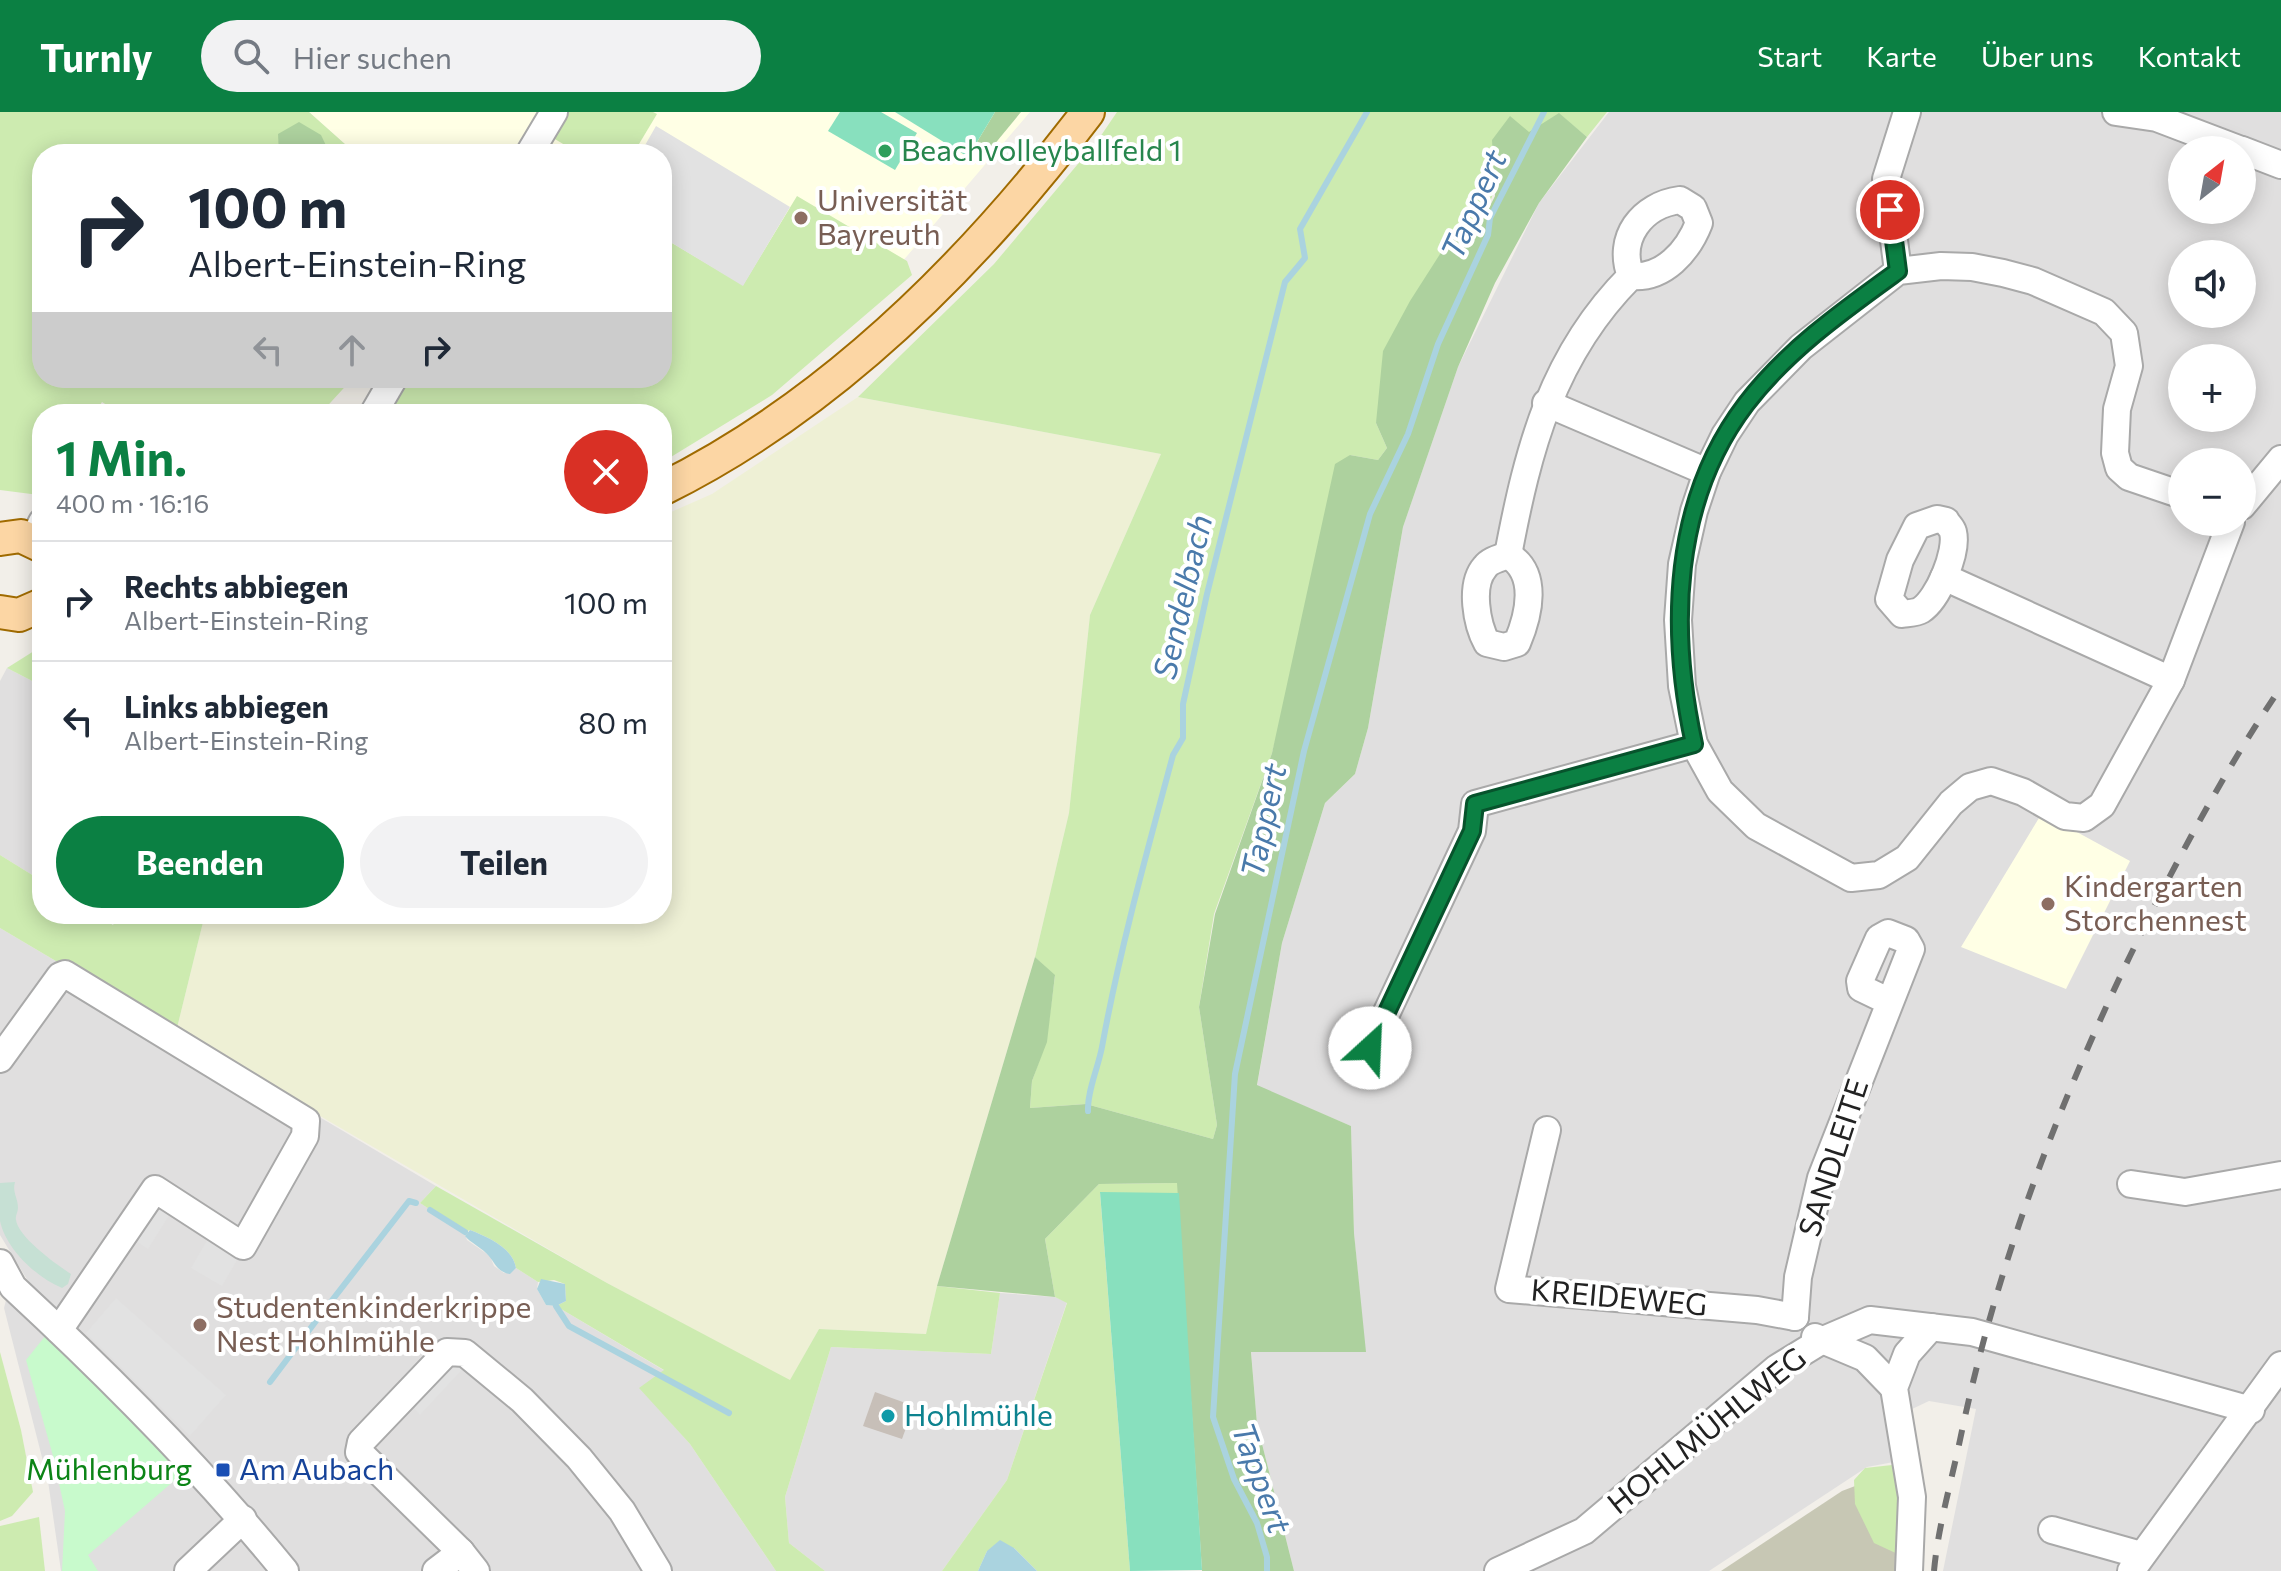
<!DOCTYPE html>
<html lang="de">
<meta charset="utf-8">
<style>
:root{--surface:#fff;--page:#f2f2f3;--text:#1f2937;--muted:#747a83;--line:#e0e1e3;--accent:#0b8043}
body{margin:0;font-family:Commissioner,sans-serif;background:var(--page);color:var(--text);height:100vh;display:flex;flex-direction:column;font-size:30px;white-space:nowrap}
*{box-sizing:border-box;margin:0}
p{font-size:26px;color:var(--muted)}
.icon{flex:none;width:44px;height:44px;fill:none;stroke:currentColor;stroke-width:2;stroke-linecap:round;stroke-linejoin:round}
.map{position:relative;flex:1;overflow:hidden}
.side{position:absolute;left:32px;top:292px;width:640px;height:520px;display:flex;flex-direction:column;background:var(--surface);border-radius:32px;box-shadow:0 4px 20px #0003}
.side>*{flex:none}
.top-card{position:absolute;left:32px;top:32px;width:640px;height:244px;border-radius:32px;box-shadow:0 4px 20px #0003;background:#fff;color:var(--text);overflow:hidden}
.needle{width:52px;rotate:31deg}
.fabs{position:absolute;left:2168px;top:24px;display:grid;gap:16px}
.fabs a{display:grid;place-items:center;width:88px;height:88px;border-radius:50%;background:var(--surface);box-shadow:0 4px 20px #0003;font-size:40px}
.pin{position:absolute;display:grid;place-items:center;width:68px;height:68px;color:#fff;margin:-34px;border:4px solid #fff;border-radius:50%;box-shadow:0 2px 8px #0007}
.me{position:absolute;width:88px;margin:-44px;rotate:25deg;stroke-linejoin:round;filter:drop-shadow(0 0 6px #0008)}
.turn{display:flex;align-items:center;gap:28px;height:168px;padding:0 24px;font-size:36px}
.turn .icon{width:104px;height:104px;stroke-width:2.5}
.turn b{display:block;font-size:56px;line-height:68px}
.lanes{display:flex;align-items:center;height:76px;padding:0 24px;background:#0003;justify-content:center;gap:40px;direction:ltr}
.lanes .off{opacity:.35}
.round{display:grid;place-items:center;flex:none;width:84px;height:84px;border-radius:42px;background:var(--page)}
.overview{display:flex;align-items:center;justify-content:space-between;height:136px;padding:0 24px}
h1{font-size:48px;font-weight:700;line-height:60px;color:var(--accent)}
.action{display:flex;gap:16px;margin-top:auto;padding:16px 24px}
.action a{flex:1;height:92px;border-radius:48px;background:var(--accent);color:#fff;font-size:32px;font-weight:700;line-height:92px;text-align:center}
.action a+a{background:var(--page);color:var(--text)}
ul{padding:0;list-style:none}
li{display:flex;align-items:center;gap:24px;height:120px;padding:0 24px;border-top:2px solid var(--line)}
li div{flex:1}
li b{display:block;font-size:30px}
li em{font-style:normal}
header{display:flex;align-items:center;gap:48px;box-sizing:border-box;height:112px;padding:0 40px;background:var(--accent);color:#fff}
header strong{font-size:38px}
nav{display:flex;gap:44px;margin-inline-start:auto;font-size:28px}
.search{width:560px;height:72px;background:var(--page);display:flex;align-items:center;gap:20px;box-sizing:border-box;padding:0 28px;border-radius:44px;color:var(--muted);font-size:30px}
.map>svg:first-child{display:block}
.residential{fill:#e0dfdf;fill-rule:evenodd}
.education{fill:#ffffe5}
.construction{fill:#c7c7b4}
.farmland{fill:#eef0d5}
.grass{fill:#cdebb0}
.forest{fill:#add19e}
.wetland{fill:#c6e0d4}
.park{fill:#c8facc}
.pitch{fill:#88e0be}
.parking{fill:#e2e2e2}
.water{fill:#aad3df}
.lines{fill:none;stroke-linecap:round;stroke-linejoin:round}
.stream{stroke:#aad3df;stroke-width:6}
.building{fill:#c7bfb8}
.minor-casing{stroke:#a9a9a9;stroke-width:30}
.major-casing{stroke:#a06b00;stroke-width:36}
.minor{stroke:#fff;stroke-width:26}
.major{stroke:#fcd6a4;stroke-width:32}
.rail{stroke:#707070;stroke-width:6;stroke-dasharray:16 16;stroke-linecap:butt}
.route-casing{stroke:#07532c;stroke-width:20}
.route{stroke:#0b8043;stroke-width:14}
.leisure-dot{fill:#2e9e5b;stroke:#fff;stroke-width:3}
.education-dot{fill:#8d6e63;stroke:#fff;stroke-width:3}
.culture-dot{fill:#0f9aa8;stroke:#fff;stroke-width:3}
.transit-dot{fill:#1a4fb4;stroke:#fff;stroke-width:3}
.labels{text-anchor:middle;stroke-width:8;stroke-linejoin:round;paint-order:stroke}
.leisure-label{font-size:30px;fill:#27864d;stroke:#fff;text-anchor:start}
.education-label{font-size:30px;fill:#785e54;stroke:#fff;text-anchor:start}
.street-label{font-size:30px;fill:#222;stroke:#fff}
.culture-label{font-size:30px;fill:#0d838f;stroke:#fff;text-anchor:start}
.park-label{font-size:30px;fill:#0c8416;stroke:#fff}
.transit-label{font-size:30px;fill:#164399;stroke:#fff;text-anchor:start}
.water-label{font-size:32px;font-style:italic;fill:#4a7aab;stroke:#fff}
</style>
<header>
<strong>Turnly</strong>
<div class="search"><svg class="icon" aria-label="search" viewBox="0 0 24 24"><circle cx="10" cy="10" r="6"/><path d="M15 15l6 6"/></svg>Hier suchen</div>
<nav><a>Start</a><a>Karte</a><a>Über uns</a><a>Kontakt</a></nav>
</header>
<div class="map">
<svg width="2281" height="1459" viewBox="0 0 2281 1459">
<rect width="100%" height="100%" fill="#f2efe9"/>
<g class="residential">
<path d="M 1609,0 L 2281,0 L 2281,1459 L 1943,1459 L 1976,1297 L 1929,1289 L 1893,1306 L 1899,1349 L 1867,1355 L 1709,1459 L 1294,1459 L 1257,1312 L 1251,1239 L 1365,1240 L 1354,1121 L 1351,1014 L 1257,974 L 1282,831 L 1325,691 L 1355,662 L 1368,616 L 1403,415 L 1458,255 L 1539,91 ZM 2182,38 L 2242,38 L 2242,98 L 2182,98 ZM 2182,142 L 2242,142 L 2242,202 L 2182,202 ZM 2182,246 L 2242,246 L 2242,306 L 2182,306 ZM 2182,350 L 2242,350 L 2242,410 L 2182,410 Z"/>
<path d="M 7,556 L 42,574 L 42,769 L 0,743 L 0,569 Z"/>
<path d="M 0,816 L 436,1074 L 420,1091 L 463,1117 L 467,1128 L 490,1144 L 494,1154 L 504,1161 L 510,1161 L 516,1156 L 538,1170 L 537,1177 L 546,1193 L 556,1194 L 665,1259 L 640,1276 L 690,1332 L 776,1459 L 61,1459 L 48,1369 L 4,1196 L 7,1184 L 28,1169 L 0,1123 Z"/>
<path d="M 1000,1181 L 1055,1185 L 1067,1190 L 1007,1368 L 942,1459 L 825,1459 L 789,1431 L 785,1385 L 831,1235 L 991,1242 Z"/>
</g>
<g class="education">
<path d="M 309,0 L 1030,0 L 884,171 L 662,169 L 662,42 L 361,42 L 346,33 Z"/>
<path d="M 2042,701 L 2130,749 L 2066,877 L 1961,835 Z"/>
</g>
<path class="construction" d="M 1897,1358 L 1901,1459 L 1721,1459 L 1842,1379 Z"/>
<path class="farmland" d="M 858,285 L 1161,342 L 1090,503 L 1069,701 L 1035,845 L 937,1174 L 926,1222 L 819,1217 L 790,1269 L 607,1171 L 176,920 L 205,802 L 662,802 L 662,404 L 712,382 Z"/>
<g class="grass">
<path d="M 0,0 L 309,0 L 346,33 L 361,42 L 42,42 L 42,266 L 353,266 L 320,302 L 121,302 L 102,290 L 94,302 L 42,302 L 42,379 L 39,383 L 0,378 Z"/>
<path d="M 562,0 L 653,0 L 657,2 L 633,42 L 580,42 L 548,23 Z"/>
<path d="M 1117,0 L 1607,0 L 1587,25 L 1559,2 L 1495,65 C 1495,92 1484,100 1463,114 L 1376,311 L 1387,336 L 1378,348 L 1350,343 L 1272,641 L 1214,802 L 1199,895 L 1217,1013 L 1213,1027 L 1086,992 L 1030,996 L 1032,969 L 1046,930 L 1055,864 L 1035,845 L 1069,701 L 1090,503 L 1161,342 L 858,285 L 994,152 L 1098,28 Z"/>
<path d="M 797,84 L 907,149 L 912,163 L 772,283 L 666,348 L 662,349 L 662,302 L 367,302 L 394,266 L 662,266 L 662,125 L 743,173 Z"/>
<path d="M 42,534 L 42,574 L 7,556 Z"/>
<path d="M 0,743 L 42,769 L 42,802 L 95,802 L 113,813 L 120,802 L 205,802 L 176,920 L 0,816 Z"/>
<path d="M 1178,1071 L 1179,1081 L 1100,1081 L 1130,1459 L 1037,1459 L 1014,1436 L 987,1439 L 978,1459 L 942,1459 L 1007,1368 L 1067,1191 L 1055,1185 L 1045,1127 L 1099,1072 Z"/>
<path d="M 436,1074 L 607,1171 L 790,1268 L 819,1217 L 926,1222 L 937,1174 L 1000,1181 L 991,1242 L 831,1235 L 785,1385 L 789,1431 L 825,1459 L 776,1459 L 690,1332 L 639,1276 L 664,1258 L 556,1194 L 566,1189 L 565,1172 L 554,1168 L 538,1170 L 516,1156 C 513,1136 488,1125 470,1118 L 465,1120 L 420,1091 Z"/>
<path d="M 0,1240 L 21,1318 L 33,1380 L 12,1404 L 0,1409 Z"/>
<path d="M 1901,1352 L 1902,1444 L 1874,1431 L 1855,1392 L 1854,1368 L 1865,1356 Z"/>
<path d="M 39,1405 L 45,1459 L 0,1459 L 0,1414 Z"/>
</g>
<g class="forest">
<path d="M 995,0 L 1021,0 L 979,51 L 968,45 Z"/>
<path d="M 1559,1 L 1587,25 L 1539,91 L 1495,171 L 1458,255 L 1403,415 L 1368,616 L 1355,662 L 1325,691 L 1282,831 L 1257,973 L 1351,1014 L 1354,1121 L 1366,1240 L 1251,1240 L 1257,1312 L 1294,1459 L 1202,1459 L 1177,1071 L 1099,1072 L 1045,1127 L 1055,1185 L 937,1174 L 1035,845 L 1055,863 L 1047,930 L 1032,969 L 1030,996 L 1086,992 L 1213,1027 L 1217,1013 L 1199,895 L 1215,802 L 1272,641 L 1335,352 L 1350,343 L 1378,348 L 1387,336 L 1376,311 L 1383,239 L 1410,189 L 1449,128 L 1463,114 L 1488,98 L 1495,84 L 1492,28 L 1510,4 L 1529,20 Z"/>
<path d="M 299,10 L 321,23 L 330,42 L 279,42 L 278,22 Z"/>
</g>
<path class="wetland" d="M 15,1070 C 12,1080 18,1086 18,1096 C 18,1100 15,1104 16,1108 C 18,1125 57,1153 71,1162 L 68,1172 L 62,1176 C 36,1165 6,1137 0,1109 C 0,1097 0,1082 0,1071 Z"/>
<path class="park" d="M 46,1223 L 182,1362 L 88,1443 L 98,1459 L 62,1459 L 65,1399 L 53,1344 L 26,1248 Z"/>
<g class="pitch">
<path d="M 840,0 L 881,0 L 917,21 L 895,58 L 828,19 Z"/>
<path d="M 895,0 L 995,0 L 968,45 Z"/>
<path d="M 1100,1080 L 1179,1081 L 1202,1458 L 1130,1459 Z"/>
</g>
<g class="parking">
<path d="M 656,14 L 790,95 L 743,174 L 662,125 L 662,42 L 640,42 Z"/>
<path d="M 153,1085 L 173,1097 L 148,1137 L 128,1124 Z"/>
<path d="M 209,1125 L 240,1143 L 222,1174 L 191,1156 Z"/>
<path d="M 116,1186 L 226,1283 L 190,1324 L 86,1221 Z"/>
<path d="M 447,1240 L 472,1247 L 420,1303 L 404,1286 Z"/>
</g>
<g class="water">
<path d="M 470,1118 C 488,1125 513,1136 516,1156 L 510,1162 C 496,1160 495,1149 486,1141 C 479,1134 471,1131 465,1124 Z"/>
<path d="M 541,1167 L 565,1172 L 566,1189 L 556,1194 L 546,1193 L 537,1177 Z"/>
<path d="M 1000,1428 L 1014,1436 L 1037,1459 L 978,1459 L 987,1439 Z"/>
</g>
<g class="lines">
<g class="stream">
<path d="M 1088,999 C 1087,980 1098,956 1102,935 C 1120,836 1147,740 1173,643 L 1183,626 L 1183,592 L 1207,482 L 1285,170 L 1305,146 L 1300,117 L 1367,0"/>
<path d="M 430,1098 L 465,1120"/>
<path d="M 556,1194 L 569,1214 L 729,1301"/>
<path d="M 323,1200 L 409,1089 L 416,1091"/>
<path d="M 270,1270 L 316,1209"/>
<path d="M 1267,1459 L 1267,1445 L 1257,1411 L 1234,1367 L 1213,1305 L 1235,962 L 1304,639 L 1370,402 L 1408,322 L 1438,232 L 1488,123 L 1490,106 L 1544,0"/>
</g>
</g>
<path class="building" d="M 875,1280 L 914,1294 L 902,1327 L 863,1314 Z"/>
<g class="lines">
<defs>
<g id="minor">
<path d="M 2116,0 L 2157,6 L 2241,38"/>
<path d="M 2242,38 L 2281,53"/>
<path d="M 529,42 L 554,0"/>
<path d="M 1898,159 L 1886,67 L 1907,0"/>
<path d="M 1546,291 L 1707,360"/>
<path d="M 373,302 L 394,266"/>
<path d="M 2182,383 L 2129,365 L 2119,356 L 2115,341 L 2117,297 L 2129,254 L 2124,221 L 2104,200 L 2033,169 L 2003,161 L 1972,155 L 1941,154 L 1898,159 L 1801,235 L 1747,290 L 1725,323 L 1707,360 L 1694,399 L 1682,452 L 1678,508 L 1682,574 L 1694,632 L 1720,679 L 1756,714 L 1851,766 L 1879,763 L 1907,746 L 1951,691 L 1970,675 L 1991,669 L 2023,680 L 2065,704 L 2084,706 L 2102,693 L 2171,568 L 2231,410"/>
<path d="M 2242,394 L 2281,347"/>
<path d="M 1937,407 L 1946,409 C 1948,413 1952,416 1953,420 C 1958,440 1938,487 1921,498 C 1916,501 1909,501 1902,502 L 1889,487 L 1900,448 L 1917,414 Z"/>
<path d="M 33,428 L 42,410"/>
<path d="M 1508,443 C 1528,337 1552,243 1631,164 C 1664,167 1688,139 1699,111 L 1693,96 L 1680,88 C 1642,93 1616,126 1631,164"/>
<path d="M 1508,443 C 1539,461 1529,503 1517,531 L 1504,535 L 1487,531 C 1477,513 1469,473 1485,455 C 1490,448 1501,446 1508,443 Z"/>
<path d="M 1944,465 L 2171,568"/>
<path d="M 1370,936 L 1472,719 L 1475,692 L 1694,632"/>
<path d="M 0,947 L 60,864 L 65,862 L 306,1009 L 305,1024 L 243,1134 L 155,1077 L 59,1218"/>
<path d="M 1547,1018 L 1509,1177 L 1757,1198 L 1795,1205"/>
<path d="M 2131,1072 L 2185,1080 L 2281,1063"/>
<path d="M 0,1151 L 13,1175 C 109,1264 202,1357 285,1459"/>
<path d="M 1795,1205 L 1798,1165 L 1821,1066 L 1911,837 L 1906,828 L 1888,821 L 1879,826 L 1860,869 L 1861,876 L 1888,889"/>
<path d="M 1815,1225 L 1865,1246 L 1894,1276"/>
<path d="M 2052,1418 L 2141,1443"/>
<path d="M 461,1440 L 359,1340 L 361,1330 L 447,1240 L 465,1241 L 522,1288 L 579,1346 L 622,1399 L 658,1459"/>
<path d="M 188,1459 L 243,1407"/>
<path d="M 436,1459 L 461,1440 L 476,1459"/>
<path d="M 1498,1459 L 1584,1419 L 1777,1256 L 1821,1229 L 1870,1208 L 1972,1220 L 2251,1298"/>
<path d="M 1909,1459 L 1912,1385 L 1894,1276 L 1907,1242 L 1931,1215"/>
<path d="M 2131,1459 L 2281,1253"/>
</g>
<g id="major">
<path d="M 662,377 C 832,293 974,150 1088,0"/>
<path d="M 0,427 L 21,424 L 42,434"/>
<path d="M 0,500 L 19,503 L 42,493"/>
</g>
</defs>
<use href="#minor" class="minor-casing"/>
<use href="#major" class="major-casing"/>
<use href="#minor" class="minor"/>
<use href="#major" class="major"/>
<path class="rail" d="M 1934,1459 C 1938,1415 1951,1371 1960,1328 C 1995,1159 2055,1000 2130,844 C 2175,751 2223,661 2281,575"/>
</g>
<g class="lines">
<defs>
<path id="route" d="M 1370,936 L 1472,719 L 1475,692 L 1694,632 C 1669,517 1672,389 1746,292 C 1786,239 1844,198 1898,159 L 1890,98"/>
</defs>
<use href="#route" class="route-casing"/>
<use href="#route" class="route"/>
</g>
<circle class="leisure-dot" cx="885" cy="39" r="8"/>
<g class="education-dot">
<circle cx="801" cy="106" r="8"/>
<circle cx="2048" cy="792" r="8"/>
<circle cx="200" cy="1213" r="8"/>
</g>
<circle class="culture-dot" cx="888" cy="1304" r="8"/>
<rect class="transit-dot" x="215" y="1350" width="16" height="16" rx="4"/>
<g class="labels">
<g class="leisure-label">
<text x="901" y="49">Beachvolleyballfeld 1</text>
</g>
<g class="education-label">
<text x="817" y="99">Universität<tspan x="817" dy="34">Bayreuth</tspan></text>
<text x="2064" y="785">Kindergarten<tspan x="2064" dy="34">Storchennest</tspan></text>
<text x="216" y="1206">Studentenkinderkrippe<tspan x="216" dy="34">Nest Hohlmühle</tspan></text>
</g>
<g class="street-label">
<text transform="translate(1834 1046) rotate(-72)" y="10">SANDLEITE</text>
<text transform="translate(1619 1186) rotate(5)" y="10">KREIDEWEG</text>
<text transform="translate(1707 1319) rotate(-39)" y="10">HOHLMÜHLWEG</text>
</g>
<g class="culture-label">
<text x="904" y="1314">Hohlmühle</text>
</g>
<g class="park-label">
<text x="109" y="1368">Mühlenburg</text>
</g>
<g class="transit-label">
<text x="239" y="1368">Am Aubach</text>
</g>
<g class="water-label">
<text transform="translate(1474 93) rotate(-66)" y="11">Tappert</text>
<text transform="translate(1183 485) rotate(-77)" y="11">Sendelbach</text>
<text transform="translate(1264 709) rotate(-78)" y="11">Tappert</text>
<text transform="translate(1261 1366) rotate(70)" y="11">Tappert</text>
</g>
</g>
</svg>
<div class="fabs">
<a><svg class="needle" viewBox="-14 -14 28 28"><path d="M0-13l5 13h-10z" fill="#e53935"/><path d="M0 13l5-13h-10z" fill="#747a83"/></svg></a>
<a><svg class="icon" aria-label="sound" viewBox="0 0 24 24"><path d="M4 9h4l5-4v14l-5-4H4zM17 9q2 3 0 6"/></svg></a>
<a>+</a>
<a>−</a>
</div>
<div class="pin" style="left:1890px;top:98px;background:#d93025"><svg class="icon" aria-label="arrive" viewBox="0 0 24 24"><path d="M6 21V4h12l-3 4 3 4H6"/></svg></div>
<svg class="me" style="left:1370px;top:936px" viewBox="-20 -20 40 40"><circle r="19" fill="#fff"/><path d="M0-13L10 11 0 6-10 11z" fill="#0b8043"/></svg>
<div class="top-card">
<div class="turn"><svg class="icon" aria-label="right" viewBox="0 0 24 24"><path d="M7 20v-9h11M14 6l5 5-5 5"/></svg><div><b>100 m</b>Albert-Einstein-Ring</div></div>
<div class="lanes"><svg class="icon off" aria-label="left" viewBox="0 0 24 24"><path d="M17 20v-9H6M10 6l-5 5 5 5"/></svg><svg class="icon off" aria-label="ahead" viewBox="0 0 24 24"><path d="M12 20V5M6 11l6-6 6 6"/></svg><svg class="icon" aria-label="right" viewBox="0 0 24 24"><path d="M7 20v-9h11M14 6l5 5-5 5"/></svg></div>
</div>
<section class="side">
<div class="overview"><div><h1>1 Min.</h1><p>400 m · 16:16</p></div><a class="round" style="background:#d93025;color:#fff"><svg class="icon" aria-label="close" viewBox="0 0 24 24"><path d="M6 6l12 12M18 6L6 18"/></svg></a></div>
<ul>
<li><svg class="icon" aria-label="right" viewBox="0 0 24 24"><path d="M7 20v-9h11M14 6l5 5-5 5"/></svg><div><b>Rechts abbiegen</b><p>Albert-Einstein-Ring</p></div><em>100 m</em></li>
<li><svg class="icon" aria-label="left" viewBox="0 0 24 24"><path d="M17 20v-9H6M10 6l-5 5 5 5"/></svg><div><b>Links abbiegen</b><p>Albert-Einstein-Ring</p></div><em>80 m</em></li>
</ul>
<div class="action"><a>Beenden</a><a>Teilen</a></div>
</section>
</div>
